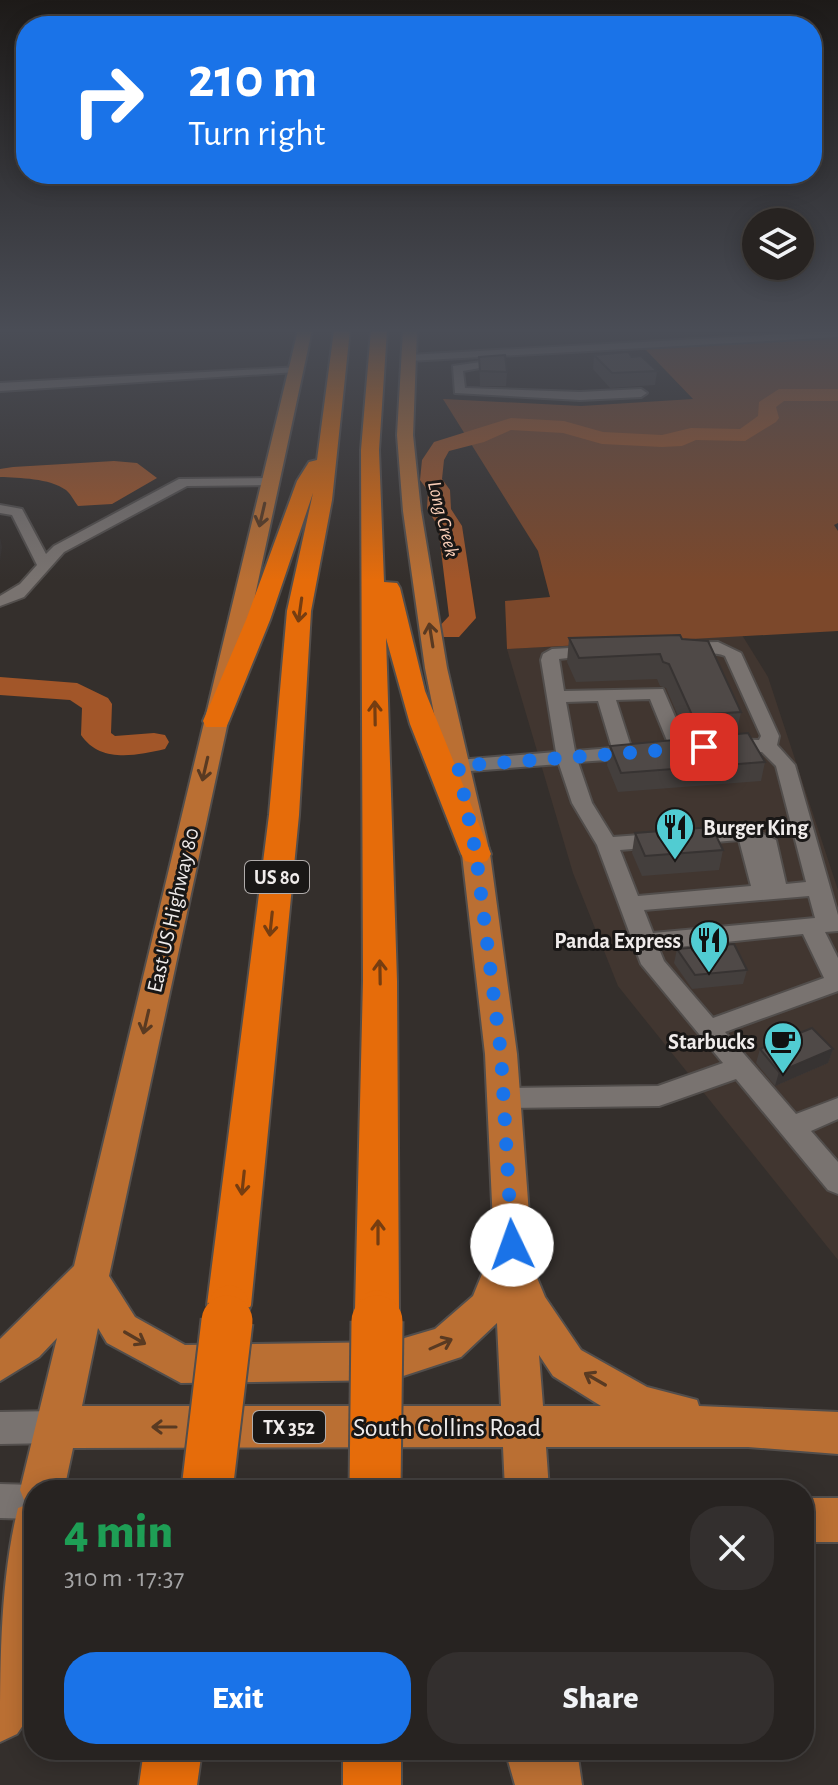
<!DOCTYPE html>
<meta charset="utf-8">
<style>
:root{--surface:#272321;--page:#332f2e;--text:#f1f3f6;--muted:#a4a4a5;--line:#43403f;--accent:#1a73e8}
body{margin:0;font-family:"Alegreya Sans",sans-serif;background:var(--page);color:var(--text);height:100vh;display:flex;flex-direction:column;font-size:30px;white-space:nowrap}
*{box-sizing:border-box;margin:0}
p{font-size:26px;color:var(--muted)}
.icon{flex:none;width:44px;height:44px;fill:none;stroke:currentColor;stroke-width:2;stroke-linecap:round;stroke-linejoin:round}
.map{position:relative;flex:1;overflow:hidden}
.side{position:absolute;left:24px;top:1480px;width:790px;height:280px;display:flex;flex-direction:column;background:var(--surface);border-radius:32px;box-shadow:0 4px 20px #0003,0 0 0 2px var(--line)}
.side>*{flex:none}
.hud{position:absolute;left:16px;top:16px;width:806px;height:168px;border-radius:32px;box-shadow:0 4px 20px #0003,0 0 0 2px var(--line);background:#1a73e8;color:#fff;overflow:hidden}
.tools{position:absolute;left:742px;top:208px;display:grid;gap:16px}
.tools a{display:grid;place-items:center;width:72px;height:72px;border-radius:50%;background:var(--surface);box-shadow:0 4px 20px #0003,0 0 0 2px var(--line);font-size:40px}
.pin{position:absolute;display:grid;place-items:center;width:68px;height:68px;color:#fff;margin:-34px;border-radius:16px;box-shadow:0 4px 12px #0006}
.me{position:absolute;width:88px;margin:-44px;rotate:357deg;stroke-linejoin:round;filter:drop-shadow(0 0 6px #0008)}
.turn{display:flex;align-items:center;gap:28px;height:168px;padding:0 40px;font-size:36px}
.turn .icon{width:104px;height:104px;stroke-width:2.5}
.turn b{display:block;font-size:56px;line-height:68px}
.round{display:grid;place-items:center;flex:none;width:84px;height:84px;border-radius:32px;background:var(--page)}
.overview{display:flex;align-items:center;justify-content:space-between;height:136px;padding:0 40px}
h1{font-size:48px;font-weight:800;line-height:60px;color:#1e9e55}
.action{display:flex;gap:16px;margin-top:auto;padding:16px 40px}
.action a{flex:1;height:92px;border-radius:32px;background:var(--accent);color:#fff;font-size:32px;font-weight:800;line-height:92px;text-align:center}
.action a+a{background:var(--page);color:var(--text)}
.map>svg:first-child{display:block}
.built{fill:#413630}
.green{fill:#7c482b}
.water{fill:#a25629}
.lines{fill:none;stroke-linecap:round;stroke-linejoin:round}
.river{fill:#a25629;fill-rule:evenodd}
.minor-casing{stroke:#524e4c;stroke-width:4}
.major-casing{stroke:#524e4c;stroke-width:4}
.highway-casing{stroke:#524e4c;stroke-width:4}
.minor{fill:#797370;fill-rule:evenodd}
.major{fill:#ba6f33;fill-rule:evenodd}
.highway{fill:#e66c0a;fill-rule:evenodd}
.highway-bridge-far1-casing{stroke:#524e4c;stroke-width:43;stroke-linecap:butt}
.highway-bridge-casing{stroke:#524e4c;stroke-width:55;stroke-linecap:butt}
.highway-bridge-far1{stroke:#e66c0a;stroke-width:39}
.highway-bridge{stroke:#e66c0a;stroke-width:51}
.wall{fill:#443f3d}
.shaded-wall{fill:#373332}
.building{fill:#4f4947;stroke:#373332;stroke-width:2}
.oneway{stroke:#593a22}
.oneway2{stroke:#753d11}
.route{stroke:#1a73e8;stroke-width:14;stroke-dasharray:0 25.2}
.labels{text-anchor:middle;stroke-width:6;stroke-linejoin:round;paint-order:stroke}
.far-water-label{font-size:20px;font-style:italic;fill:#faceb7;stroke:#191716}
.shield{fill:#191716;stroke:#b0acab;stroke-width:2}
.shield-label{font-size:20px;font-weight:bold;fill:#f0eceb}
.poi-label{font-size:22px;font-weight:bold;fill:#f0eceb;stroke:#191716;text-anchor:end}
.street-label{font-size:22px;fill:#f0eceb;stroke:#191716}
.near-street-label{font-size:26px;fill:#f0eceb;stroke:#191716}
</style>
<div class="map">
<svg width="838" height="1785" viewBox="0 0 838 1785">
<rect width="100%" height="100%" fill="#342f2c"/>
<path class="built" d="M 742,635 L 768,677 L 838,890 L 838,1260 L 618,986 L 573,873 L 507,649 Z"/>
<path class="green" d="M 838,335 L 838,523 L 834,525 L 838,531 L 838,631 L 507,649 L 505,601 L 550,597 L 538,551 L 443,399 L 581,406 L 693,399 L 645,349 Z"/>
<path class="water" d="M 114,461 L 137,463 L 157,478 L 112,504 L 78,506 C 74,501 71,494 66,490 C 49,478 20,478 0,477 L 0,469 L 13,467 Z"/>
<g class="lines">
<g class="river">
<path d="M 779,389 L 838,389 L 838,401 L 784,401 L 776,407 L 779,418 L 776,422 L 745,441 L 696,440 L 682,446 L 662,447 L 602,444 L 563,433 L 511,430 L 484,442 L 449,451 L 444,460 L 442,479 L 450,490 L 451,509 L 462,526 L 476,618 L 459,637 L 439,637 L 435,631 L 449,616 L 438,526 L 427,509 L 428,491 L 420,480 L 422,460 L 434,442 L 511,418 L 564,421 L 603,432 L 662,435 L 691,428 L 740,429 L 758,416 L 759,402 Z"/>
<path d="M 0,677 L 77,683 L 108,698 L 112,704 L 111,733 L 115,736 L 154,733 L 165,735 L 169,742 L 165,749 C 135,756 100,763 81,735 L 82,708 L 70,700 L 0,695 Z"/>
</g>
<defs>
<g id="minor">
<path d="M 838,331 L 838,337 L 409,361 L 403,358 L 409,355 Z"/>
<path d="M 481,362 L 485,367 L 463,371 L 465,388 L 580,392 L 641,389 L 647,393 L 641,397 L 580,400 L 455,393 L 453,366 Z"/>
<path d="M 300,367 L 296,372 L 0,391 L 0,383 Z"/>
<path d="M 270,478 L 277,482 L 275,485 L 187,486 L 64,552 L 24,597 L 0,606 L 0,596 L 20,584 L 37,565 L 12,515 L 0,513 L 0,505 L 22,509 L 46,554 L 54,546 L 179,479 Z"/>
<path d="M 718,642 L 741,653 L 779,736 L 777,745 L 795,765 L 838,915 L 838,931 L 825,932 L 838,958 L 838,991 L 725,1032 L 796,1114 L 838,1098 L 838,1119 L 811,1131 L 838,1162 L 838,1194 L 828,1190 L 736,1079 L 659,1106 L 504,1108 L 495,1105 L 491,1098 L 495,1091 L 504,1088 L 658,1086 L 723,1063 L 641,964 L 597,845 L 572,803 L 559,764 L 458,772 L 448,766 L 458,760 L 556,752 L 541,660 L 543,654 L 552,649 L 604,646 L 604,654 L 559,659 L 564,691 L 663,689 L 689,749 L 679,755 L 672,753 L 650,699 L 616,700 L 631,747 L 643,748 L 646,752 L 636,758 L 578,762 L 592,803 L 613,837 L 748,827 L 776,840 L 786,884 L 806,882 L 776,766 L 762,752 L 726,751 L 717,745 L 726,739 L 759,740 L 761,736 L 725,656 C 709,649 685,659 672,648 L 681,643 ZM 598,701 L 612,748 L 575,751 L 566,702 ZM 739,840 L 751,886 L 638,896 L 620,850 ZM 809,896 L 815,918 L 653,933 L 644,910 ZM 803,934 L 824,978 L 713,1018 L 664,961 L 659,949 Z"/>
<path d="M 56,1411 L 68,1416 L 72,1427 L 68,1438 L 56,1443 L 0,1444 L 0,1412 Z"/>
<path d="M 0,1484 L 34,1485 L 46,1490 L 34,1490 L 34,1519 L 0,1518 Z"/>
</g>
<g id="major">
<path d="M 298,330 L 312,330 L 109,1276 L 135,1317 L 185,1345 L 391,1342 L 435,1329 L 473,1296 L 494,1245 L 485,1054 L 462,854 L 425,668 L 403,511 L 397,435 L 403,330 L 417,330 L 413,435 L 421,511 L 447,668 L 490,854 L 517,1054 L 533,1268 L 545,1297 L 581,1350 L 647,1387 L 697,1400 L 699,1406 L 838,1412 L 838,1454 L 748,1447 L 546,1447 L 549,1490 L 505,1490 L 503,1447 L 73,1448 L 64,1490 L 34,1490 L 34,1709 L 17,1734 L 0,1742 C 0,1665 0,1580 18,1508 L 26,1505 L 20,1490 L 57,1338 L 39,1357 L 0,1381 L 0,1339 L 74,1266 ZM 497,1323 L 501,1406 L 82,1406 L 98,1328 L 107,1343 L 181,1383 L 391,1380 L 461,1357 ZM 539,1355 L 553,1376 L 601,1406 L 543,1406 Z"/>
<rect x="804" y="1498" width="34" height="44"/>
<path d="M 505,1750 L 577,1750 L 582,1785 L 515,1785 Z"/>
</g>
<g id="highway">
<path d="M 334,330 L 350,330 L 332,500 L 311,611 L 299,815 L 251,1305 L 245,1319 L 229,1325 L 213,1319 L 207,1305 L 269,815 L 287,611 L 313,493 L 270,620 L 229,721 L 226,727 L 206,727 L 203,721 L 246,620 L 297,481 L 309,462 L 317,460 Z"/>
<path d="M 371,330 L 387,330 L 379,450 L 384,582 L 397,583 L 400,588 L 425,691 L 491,854 L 487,861 L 476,864 L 465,861 L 461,854 L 410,724 L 386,638 L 397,981 L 399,1310 L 393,1324 L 377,1330 L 361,1324 L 355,1310 L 363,981 L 361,450 Z"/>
<path d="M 144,1750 L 202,1750 L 197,1785 L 139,1785 Z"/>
<rect x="343" y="1750" width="58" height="35"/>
</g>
</defs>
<use href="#minor" class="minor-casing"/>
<use href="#major" class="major-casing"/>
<use href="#highway" class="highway-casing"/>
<use href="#minor" class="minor"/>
<use href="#major" class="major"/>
<use href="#highway" class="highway"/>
<defs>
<g id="highway-bridge-far1">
<path d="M 227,1323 L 229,1305"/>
<path d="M 377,1323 L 377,1310"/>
</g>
<g id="highway-bridge">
<path d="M 207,1490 L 227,1321"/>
<path d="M 375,1490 L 377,1321"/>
</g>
</defs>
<use href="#highway-bridge-far1" class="highway-bridge-far1-casing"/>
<use href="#highway-bridge" class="highway-bridge-casing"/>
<use href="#highway-bridge-far1" class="highway-bridge-far1"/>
<use href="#highway-bridge" class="highway-bridge"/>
</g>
<g class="wall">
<path d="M 594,355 L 632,357 L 657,371 L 655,385 L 610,388 L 593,369 Z"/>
<path d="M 479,357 L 507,372 L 506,386 L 480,386 Z"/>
<path d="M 569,638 L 682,639 L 741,712 L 736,735 L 765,762 L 761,781 L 618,792 L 607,765 L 610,746 L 688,739 L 666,688 L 660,686 L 657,679 L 576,682 L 567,662 Z"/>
<path d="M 635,833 L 723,850 L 719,870 L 642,876 L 632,853 Z"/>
<path d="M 677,949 L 747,970 L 743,984 L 692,989 L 674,963 Z"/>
<path d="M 760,1049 L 833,1049 L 828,1063 L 775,1086 L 756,1063 Z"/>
</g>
<g class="shaded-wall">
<path d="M 0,537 L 2,547 L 0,561 Z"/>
<path d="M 833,1049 L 828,1063 L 775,1086 L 779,1072 Z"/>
</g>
<g class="building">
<path d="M 628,352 L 632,357 L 641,356 L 657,371 L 612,373 L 594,355 Z"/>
<path d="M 505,355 L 507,372 L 480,371 L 479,357 Z"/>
<path d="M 680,635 L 682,639 L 708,641 L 741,712 L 692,715 L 669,664 L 663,662 L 660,654 L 579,658 L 569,638 Z"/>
<path d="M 748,733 L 765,762 L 621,773 L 610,746 Z"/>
<path d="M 712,827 L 723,850 L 645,856 L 635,833 Z"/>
<path d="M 734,944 L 747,970 L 695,975 L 677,949 Z"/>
<path d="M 812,1028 L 833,1049 L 779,1072 L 760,1049 Z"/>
</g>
<defs><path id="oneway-shaft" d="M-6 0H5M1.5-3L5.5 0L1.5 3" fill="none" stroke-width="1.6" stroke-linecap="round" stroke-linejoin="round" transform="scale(2)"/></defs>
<g class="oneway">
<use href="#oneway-shaft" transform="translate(262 515) rotate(103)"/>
<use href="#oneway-shaft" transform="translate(431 635) rotate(-99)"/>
<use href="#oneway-shaft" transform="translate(205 769) rotate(103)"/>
<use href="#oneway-shaft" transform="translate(146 1022) rotate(103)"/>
<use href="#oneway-shaft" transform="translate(135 1338) rotate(30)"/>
<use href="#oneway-shaft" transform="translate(441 1344) rotate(-24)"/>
<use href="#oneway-shaft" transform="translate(595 1379) rotate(-150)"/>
<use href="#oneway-shaft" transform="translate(164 1427) rotate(180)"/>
</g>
<g class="oneway2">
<use href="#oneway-shaft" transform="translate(300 610) rotate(98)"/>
<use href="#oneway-shaft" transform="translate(375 713) rotate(-91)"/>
<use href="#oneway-shaft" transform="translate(271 924) rotate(96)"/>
<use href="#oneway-shaft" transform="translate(380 972) rotate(-91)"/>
<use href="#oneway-shaft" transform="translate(243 1183) rotate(96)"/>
<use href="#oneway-shaft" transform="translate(378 1232) rotate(-90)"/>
</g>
<linearGradient id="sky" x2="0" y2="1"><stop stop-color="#1d1a18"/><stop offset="0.57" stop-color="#4a4d56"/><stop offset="1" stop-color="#4a4d56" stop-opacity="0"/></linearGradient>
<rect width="838" height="580" fill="url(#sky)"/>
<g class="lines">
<path class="route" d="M 512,1245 L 501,1054 L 476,854 L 458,766 L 704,747"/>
</g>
<defs>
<symbol id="restaurant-pin" viewBox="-11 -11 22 30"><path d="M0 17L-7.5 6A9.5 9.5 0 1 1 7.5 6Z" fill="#51ccd2" stroke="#191716"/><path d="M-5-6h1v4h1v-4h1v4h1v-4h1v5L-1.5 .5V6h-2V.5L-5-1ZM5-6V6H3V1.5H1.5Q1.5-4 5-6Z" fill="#111"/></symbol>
<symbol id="cafe-pin" viewBox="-11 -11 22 30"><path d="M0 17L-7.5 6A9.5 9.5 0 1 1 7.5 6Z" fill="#51ccd2" stroke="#191716"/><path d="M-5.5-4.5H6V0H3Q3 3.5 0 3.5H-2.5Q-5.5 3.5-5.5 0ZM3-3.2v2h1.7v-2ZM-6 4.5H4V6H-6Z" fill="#111"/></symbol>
</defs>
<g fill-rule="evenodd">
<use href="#restaurant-pin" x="653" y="805" width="44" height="60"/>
<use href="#restaurant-pin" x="687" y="918" width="44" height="60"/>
<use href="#cafe-pin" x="761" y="1019" width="44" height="60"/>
</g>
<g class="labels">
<g class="far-water-label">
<text transform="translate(444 519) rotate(76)" y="7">Long Creek</text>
</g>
<g class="shield">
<rect x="245" y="861" width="64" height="32" rx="6"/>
<rect x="253" y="1411" width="72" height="32" rx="6"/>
</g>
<g class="shield-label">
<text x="277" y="884">US 80</text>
<text x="289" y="1434">TX 352</text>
</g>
<g class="poi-label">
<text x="703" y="835" text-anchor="start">Burger King</text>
<text x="681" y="948">Panda Express</text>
<text x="755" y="1049">Starbucks</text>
</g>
<g class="street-label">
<text transform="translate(172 910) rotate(-77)" y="8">East US Highway 80</text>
</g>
<g class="near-street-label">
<text x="447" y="1436">South Collins Road</text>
</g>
</g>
</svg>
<div class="tools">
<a><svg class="icon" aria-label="layers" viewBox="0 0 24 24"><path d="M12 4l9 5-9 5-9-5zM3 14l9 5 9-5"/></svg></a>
</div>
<div class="pin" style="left:704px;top:747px;background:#d93025"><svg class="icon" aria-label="arrive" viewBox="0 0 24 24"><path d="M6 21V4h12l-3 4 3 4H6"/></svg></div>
<svg class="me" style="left:512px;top:1245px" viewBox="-20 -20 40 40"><circle r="19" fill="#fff"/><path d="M0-13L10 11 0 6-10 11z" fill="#1a73e8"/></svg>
<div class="hud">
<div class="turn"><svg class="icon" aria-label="right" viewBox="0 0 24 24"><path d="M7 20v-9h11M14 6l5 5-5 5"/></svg><div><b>210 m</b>Turn right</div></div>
</div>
<section class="side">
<div class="overview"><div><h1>4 min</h1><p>310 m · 17:37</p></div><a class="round"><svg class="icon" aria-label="close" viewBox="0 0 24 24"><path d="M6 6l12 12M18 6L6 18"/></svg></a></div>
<div class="action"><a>Exit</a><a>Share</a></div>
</section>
</div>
